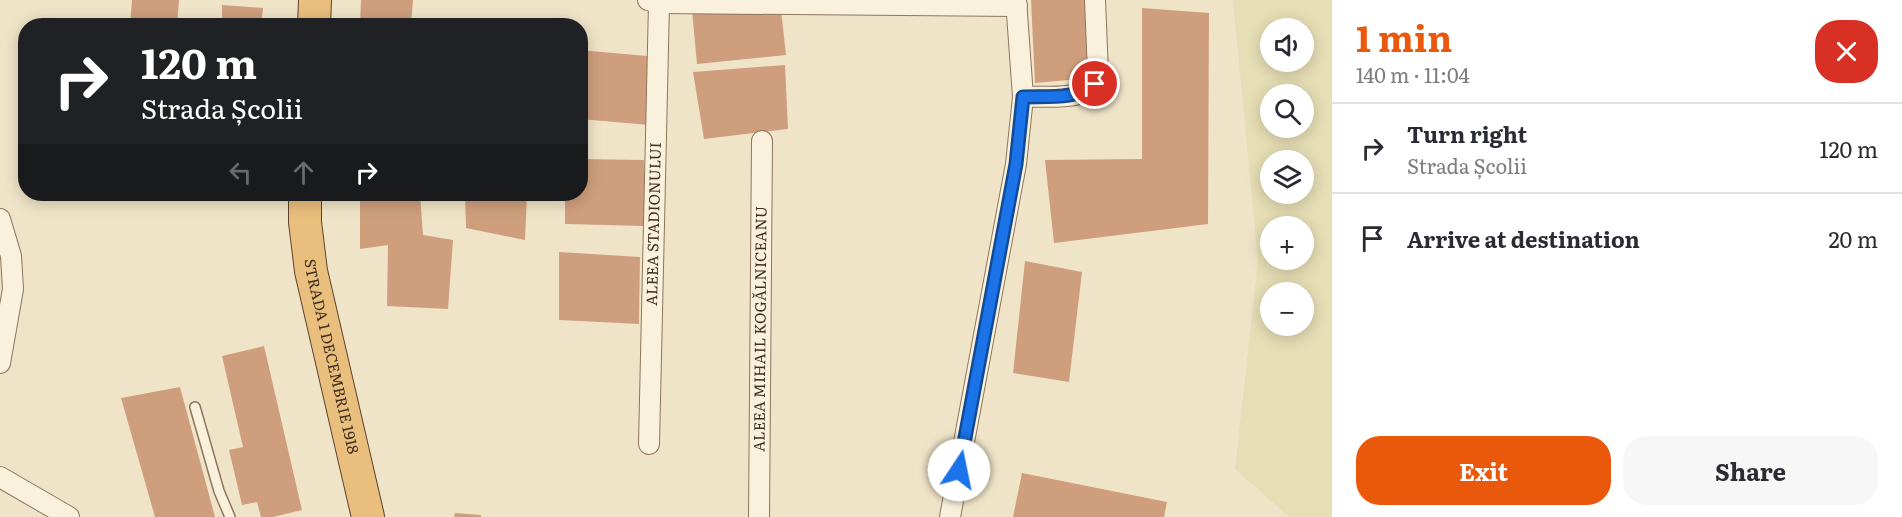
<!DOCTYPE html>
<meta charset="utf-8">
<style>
:root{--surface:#fff;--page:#f7f7f7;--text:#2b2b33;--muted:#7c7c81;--line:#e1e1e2;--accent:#ea580c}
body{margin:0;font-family:Literata,serif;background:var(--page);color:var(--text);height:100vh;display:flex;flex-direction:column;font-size:22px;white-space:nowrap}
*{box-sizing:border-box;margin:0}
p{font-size:20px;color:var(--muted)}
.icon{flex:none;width:33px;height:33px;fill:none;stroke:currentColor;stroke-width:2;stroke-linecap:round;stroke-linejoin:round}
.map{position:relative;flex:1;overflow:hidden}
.side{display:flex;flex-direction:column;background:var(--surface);width:570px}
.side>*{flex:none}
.guide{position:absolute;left:18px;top:18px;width:570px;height:183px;border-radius:24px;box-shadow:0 3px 15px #0003;background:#202124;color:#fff;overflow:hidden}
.fabs{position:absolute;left:1260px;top:18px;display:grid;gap:12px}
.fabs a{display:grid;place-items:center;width:54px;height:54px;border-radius:50%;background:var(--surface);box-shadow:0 3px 15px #0003;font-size:30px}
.pin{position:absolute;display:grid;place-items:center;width:51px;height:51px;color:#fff;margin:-26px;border:3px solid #fff;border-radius:50%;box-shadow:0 2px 6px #0007}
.me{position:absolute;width:66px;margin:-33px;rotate:11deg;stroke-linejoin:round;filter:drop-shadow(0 0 4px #0008)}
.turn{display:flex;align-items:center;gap:21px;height:126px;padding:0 24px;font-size:27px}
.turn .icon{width:78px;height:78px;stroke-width:2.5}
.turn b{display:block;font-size:42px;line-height:51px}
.lanes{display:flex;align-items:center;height:57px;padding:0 24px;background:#0003;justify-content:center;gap:30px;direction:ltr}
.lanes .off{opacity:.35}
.round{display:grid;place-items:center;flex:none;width:63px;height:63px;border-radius:24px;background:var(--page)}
.summary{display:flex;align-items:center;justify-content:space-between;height:102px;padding:0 24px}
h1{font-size:36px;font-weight:700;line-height:45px;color:var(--accent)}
.action{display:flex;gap:12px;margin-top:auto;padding:12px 24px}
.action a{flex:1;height:69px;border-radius:24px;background:var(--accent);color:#fff;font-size:24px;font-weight:700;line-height:69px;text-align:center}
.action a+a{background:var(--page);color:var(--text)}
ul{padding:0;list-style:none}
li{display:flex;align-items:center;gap:18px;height:90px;padding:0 24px;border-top:2px solid var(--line)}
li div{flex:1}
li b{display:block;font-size:22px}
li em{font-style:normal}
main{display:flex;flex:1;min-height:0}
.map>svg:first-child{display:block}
.farmland{fill:#e6deb5;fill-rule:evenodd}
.building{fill:#cf9f7d}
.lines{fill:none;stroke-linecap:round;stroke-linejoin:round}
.service-casing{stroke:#8d765c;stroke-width:12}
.minor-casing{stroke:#8d765c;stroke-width:22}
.trunk-casing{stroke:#5b4430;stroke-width:34}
.service{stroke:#faf1dc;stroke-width:9}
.minor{stroke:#faf1dc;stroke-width:20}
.trunk{stroke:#eabe7c;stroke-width:32}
.route-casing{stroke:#114b97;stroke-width:15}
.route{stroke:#1a73e8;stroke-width:10}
.labels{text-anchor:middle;stroke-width:6;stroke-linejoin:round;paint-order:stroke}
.street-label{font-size:15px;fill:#3d2e20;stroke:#f7eed8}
</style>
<main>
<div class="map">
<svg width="1332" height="517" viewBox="0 0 1332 517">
<rect width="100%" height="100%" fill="#f0e4c8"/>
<path class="farmland" d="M 1233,0 L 1332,0 L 1332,517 L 1289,517 L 1235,469 L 1258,261 ZM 1270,28 L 1304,28 L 1304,62 L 1270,62 ZM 1270,94 L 1304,94 L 1304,128 L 1270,128 ZM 1270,160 L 1304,160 L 1304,194 L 1270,194 ZM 1270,226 L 1304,226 L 1304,260 L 1270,260 ZM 1270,292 L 1304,292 L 1304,326 L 1270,326 Z"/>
<g class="building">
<path d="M 132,0 L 179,0 L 177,26 L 130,26 Z"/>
<path d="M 361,0 L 413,0 L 411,26 L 360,26 Z"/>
<path d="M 1031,0 L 1085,0 L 1090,78 L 1035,83 Z"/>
<path d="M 222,5 L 263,8 L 261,26 L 222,26 Z"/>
<path d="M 1142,8 L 1209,13 L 1208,224 L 1054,243 L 1045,160 L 1142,159 Z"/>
<path d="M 781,10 L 786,55 L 697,64 L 692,11 Z"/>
<path d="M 580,50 L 647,56 L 649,125 L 580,119 Z"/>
<path d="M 785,65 L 788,129 L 704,139 L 693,72 Z"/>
<path d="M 580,159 L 644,160 L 645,226 L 565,224 L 565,194 L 580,194 Z"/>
<path d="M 360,194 L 420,194 L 423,235 L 453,240 L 448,309 L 387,306 L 388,245 L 360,249 Z"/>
<path d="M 465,194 L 527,194 L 525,240 L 466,228 Z"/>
<path d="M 559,252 L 640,257 L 639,324 L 559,320 Z"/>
<path d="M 1025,261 L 1082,272 L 1069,382 L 1013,373 Z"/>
<path d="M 264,346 L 302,510 L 273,517 L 261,517 L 257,502 L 242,505 L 229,450 L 243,447 L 222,356 Z"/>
<path d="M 180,387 L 215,517 L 155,517 L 121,398 Z"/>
<path d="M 1022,473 L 1167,502 L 1164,517 L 1013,517 Z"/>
<path d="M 455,513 L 481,515 L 481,517 L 454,517 Z"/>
</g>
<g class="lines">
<defs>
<path id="service" d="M 195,407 L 219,491 L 230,517"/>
<g id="minor">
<path d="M 648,0 L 659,3 L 1017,6"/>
<path d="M 1023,97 C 1040,96 1070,99 1085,92 C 1093,88 1096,81 1098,73 L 1095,0"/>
<path d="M 0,219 L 11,256 L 13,289 L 0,363"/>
<path id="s1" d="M 649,444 L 659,3"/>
<path d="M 0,477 L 69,517"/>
<path id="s2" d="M 759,517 L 762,141"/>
<path d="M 950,517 L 1016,164 L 1023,97 L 1016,0"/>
</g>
<g id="trunk">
<path d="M 314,26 L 315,0"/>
<path id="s3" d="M 305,194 L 305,222 L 311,271 L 368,517"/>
</g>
</defs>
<use href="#service" class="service-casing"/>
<use href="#minor" class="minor-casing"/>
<use href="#trunk" class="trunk-casing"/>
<use href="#service" class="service"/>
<use href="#minor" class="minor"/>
<use href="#trunk" class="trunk"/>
</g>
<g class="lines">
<defs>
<path id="route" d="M 959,470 L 1016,164 L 1023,97 C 1046,96 1077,100 1095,84"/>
</defs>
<use href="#route" class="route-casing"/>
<use href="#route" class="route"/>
</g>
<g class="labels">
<g class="street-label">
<text dy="5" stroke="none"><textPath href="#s1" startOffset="220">ALEEA STADIONULUI</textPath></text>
<text dy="5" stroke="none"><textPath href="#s2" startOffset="188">ALEEA MIHAIL KOGĂLNICEANU</textPath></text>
<text dy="5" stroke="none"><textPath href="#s3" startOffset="165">STRADA 1 DECEMBRIE 1918</textPath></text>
</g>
</g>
</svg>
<div class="fabs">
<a><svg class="icon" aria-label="sound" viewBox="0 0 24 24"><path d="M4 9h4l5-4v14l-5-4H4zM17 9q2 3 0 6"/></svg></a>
<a><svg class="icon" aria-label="search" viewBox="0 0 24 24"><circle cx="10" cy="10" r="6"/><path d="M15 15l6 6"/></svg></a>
<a><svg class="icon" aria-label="layers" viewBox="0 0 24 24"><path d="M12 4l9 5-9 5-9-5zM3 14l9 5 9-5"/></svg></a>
<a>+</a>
<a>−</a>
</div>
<div class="pin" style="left:1095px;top:84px;background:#d93025"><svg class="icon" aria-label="arrive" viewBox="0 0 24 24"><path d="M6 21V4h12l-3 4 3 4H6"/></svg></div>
<svg class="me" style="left:959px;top:470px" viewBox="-20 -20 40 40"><circle r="19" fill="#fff"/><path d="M0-13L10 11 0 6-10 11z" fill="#1a73e8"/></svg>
<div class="guide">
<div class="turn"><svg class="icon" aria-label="right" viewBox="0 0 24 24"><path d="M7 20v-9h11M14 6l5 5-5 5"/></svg><div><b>120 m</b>Strada Școlii</div></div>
<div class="lanes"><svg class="icon off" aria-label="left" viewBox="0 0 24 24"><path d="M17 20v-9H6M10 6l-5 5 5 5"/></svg><svg class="icon off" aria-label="ahead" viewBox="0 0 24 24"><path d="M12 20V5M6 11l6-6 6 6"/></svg><svg class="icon" aria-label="right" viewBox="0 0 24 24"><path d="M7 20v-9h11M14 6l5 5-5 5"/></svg></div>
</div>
</div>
<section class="side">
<div class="summary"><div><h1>1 min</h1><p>140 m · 11:04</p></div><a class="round" style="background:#d93025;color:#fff"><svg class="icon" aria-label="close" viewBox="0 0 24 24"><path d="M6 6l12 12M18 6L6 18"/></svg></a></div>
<ul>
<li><svg class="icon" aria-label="right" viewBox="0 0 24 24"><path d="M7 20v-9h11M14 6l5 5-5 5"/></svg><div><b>Turn right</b><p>Strada Școlii</p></div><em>120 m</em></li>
<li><svg class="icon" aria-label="arrive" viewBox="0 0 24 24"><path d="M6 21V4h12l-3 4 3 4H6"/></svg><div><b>Arrive at destination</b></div><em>20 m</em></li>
</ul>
<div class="action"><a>Exit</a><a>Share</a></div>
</section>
</main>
